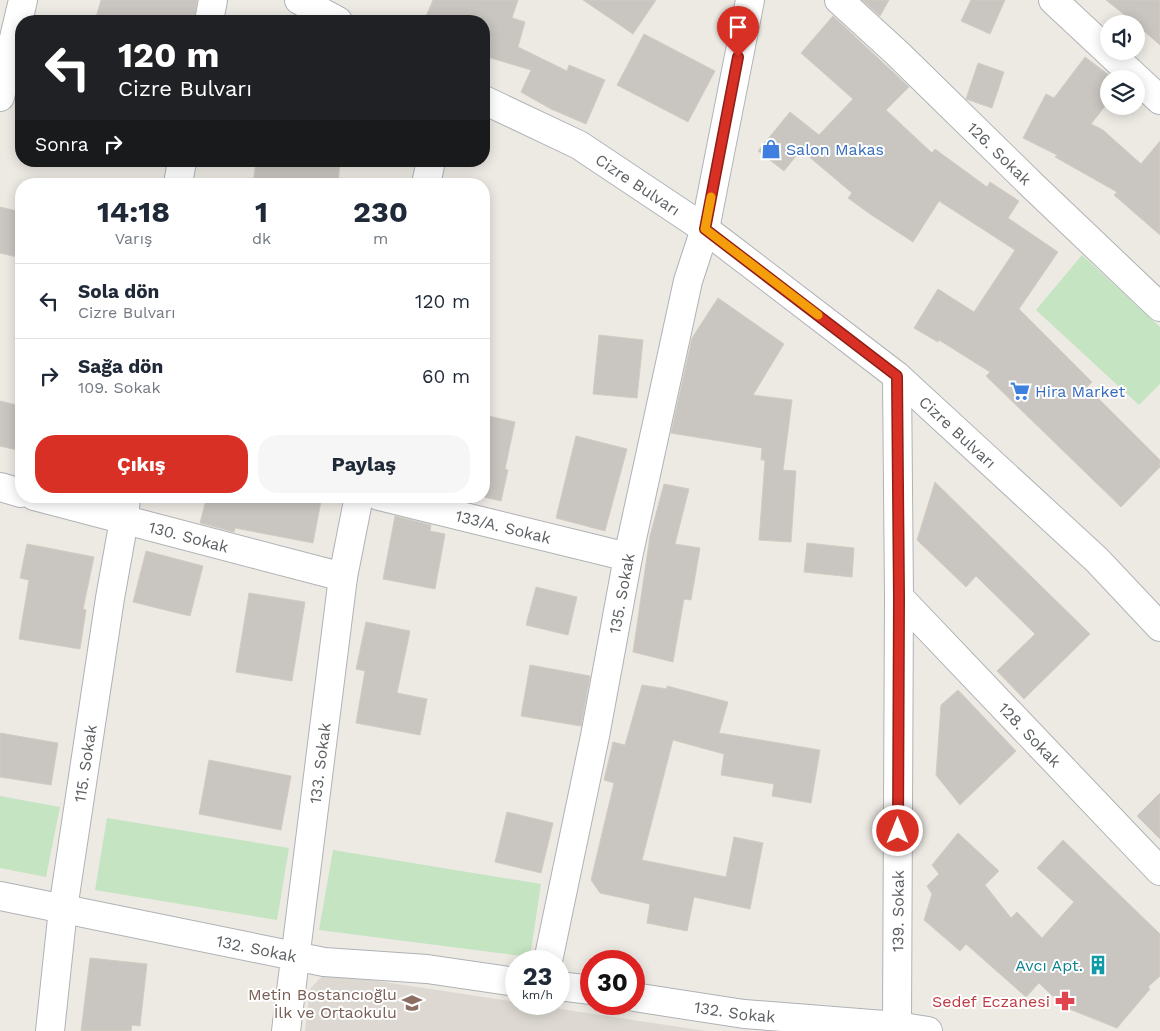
<!DOCTYPE html>
<html lang="tr">
<meta charset="utf-8">
<style>
:root{--surface:#fff;--page:#f6f6f7;--text:#1f2937;--muted:#747a83;--line:#e0e1e3;--accent:#d93025}
body{margin:0;font-family:"Work Sans",sans-serif;background:var(--page);color:var(--text);height:100vh;display:flex;flex-direction:column;font-size:19px;white-space:nowrap}
*{box-sizing:border-box;margin:0}
p{font-size:16px;color:var(--muted)}
.icon{flex:none;width:28px;height:28px;fill:none;stroke:currentColor;stroke-width:2;stroke-linecap:round;stroke-linejoin:round}
.map{position:relative;flex:1;overflow:hidden}
.drawer{position:absolute;left:15px;top:178px;width:475px;height:325px;display:flex;flex-direction:column;background:var(--surface);border-radius:20px;box-shadow:0 2px 12px #0003}
.drawer>*{flex:none}
.hud{position:absolute;left:15px;top:15px;width:475px;height:152px;border-radius:20px;box-shadow:0 2px 12px #0003;background:#202124;color:#fff;overflow:hidden}
.controls{position:absolute;left:1100px;top:15px;display:grid;gap:10px}
.controls a{display:grid;place-items:center;width:45px;height:45px;border-radius:50%;background:var(--surface);box-shadow:0 2px 12px #0003;font-size:25px}
.speed{position:absolute;left:505px;top:950px;display:flex;gap:10px;font-size:25px;font-weight:700;text-align:center}
.speed>*{display:grid;place-content:center;width:65px;height:65px;border-radius:50%;background:var(--surface);box-shadow:0 2px 12px #0003;line-height:1}
.speed small{font-size:12px;font-weight:400}
.speed .limit{border:8px solid #d22;background:#fff;color:#111}
.pin{position:absolute;display:grid;place-items:center;width:42px;height:42px;color:#fff;margin:-51px -21px;border-radius:50% 50% 50% 0;rotate:-45deg;box-shadow:0 0 5px #0007}
.pin .icon{rotate:45deg}
.me{position:absolute;width:55px;margin:-28px;rotate:0deg;stroke-linejoin:round;filter:drop-shadow(0 0 4px #0008)}
.turn{display:flex;align-items:center;gap:18px;height:105px;padding:0 20px;font-size:22px}
.turn .icon{width:65px;height:65px;stroke-width:2.5}
.turn b{display:block;font-size:35px;line-height:42px}
.then{display:flex;align-items:center;height:48px;padding:0 20px;background:#0003;gap:10px;font-size:19px}
.eta{display:flex;justify-content:space-evenly;align-items:center;height:85px;text-align:center}
.eta b{font-size:30px;font-weight:700;line-height:35px}
.action{display:flex;gap:10px;margin-top:auto;padding:10px 20px}
.action a{flex:1;height:58px;border-radius:20px;background:var(--accent);color:#fff;font-size:20px;font-weight:700;line-height:58px;text-align:center}
.action a+a{background:var(--page);color:var(--text)}
ul{padding:0;list-style:none}
li{display:flex;align-items:center;gap:15px;height:75px;padding:0 20px;border-top:1px solid var(--line)}
li div{flex:1}
li b{display:block;font-size:19px}
li em{font-style:normal}
.map>svg:first-child{display:block}
.education{fill:#ddd9d2}
.green{fill:#c5e4c2}
.building{fill:#c9c5c0;stroke:#d2ccc2}
.lines{fill:none;stroke-linecap:round;stroke-linejoin:round}
.street-casing{stroke:#afb2b5;stroke-width:30}
.secondary-casing{stroke:#b0b4b8;stroke-width:30}
.street{stroke:#fff;stroke-width:28}
.secondary{stroke:#fff;stroke-width:28}
.route-casing{stroke:#8d1f18;stroke-width:12}
.route{stroke:#d93025;stroke-width:9}
.slow{stroke:#f59e0b;stroke-width:9}
.labels{text-anchor:middle;stroke-width:4;stroke-linejoin:round;paint-order:stroke}
.shop-label{font-size:16px;fill:#366cbe;stroke:#fff;text-anchor:start}
.street-label{font-size:16px;fill:#5c6063;stroke:#fff}
.culture-label{font-size:16px;fill:#0d838f;stroke:#fff;text-anchor:end}
.education-label{font-size:16px;fill:#785e54;stroke:#fff;text-anchor:end}
.health-label{font-size:16px;fill:#be3a42;stroke:#fff;text-anchor:end}
</style>
<div class="map">
<svg width="1160" height="1031" viewBox="0 0 1160 1031">
<rect width="100%" height="100%" fill="#edeae4"/>
<path class="education" d="M 325,973 L 516,1002 L 516,1004 L 528,1004 L 706,1031 L 305,1031 L 310,989 Z"/>
<g class="green">
<path d="M 1082,255 L 1160,327 L 1160,384 L 1139,405 L 1036,310 Z"/>
<path d="M 0,796 L 60,807 L 46,877 L 0,868 Z"/>
<path d="M 107,818 L 289,848 L 277,920 L 95,890 Z"/>
<path d="M 333,850 L 541,884 L 530,957 L 319,930 Z"/>
</g>
<g class="building">
<path d="M 101,0 L 197,0 L 194,21 L 95,21 Z"/>
<path d="M 433,0 L 518,0 L 512,18 L 525,22 L 518,47 L 567,71 L 569,65 L 605,80 L 586,124 L 551,109 L 521,92 L 531,70 L 484,56 L 484,21 L 424,21 Z"/>
<path d="M 583,0 L 656,0 L 633,34 Z"/>
<path d="M 862,0 L 889,0 L 880,16 Z"/>
<path d="M 971,0 L 1005,0 L 990,34 L 961,21 Z"/>
<path d="M 1106,0 L 1160,0 L 1160,45 L 1136,24 Z"/>
<path d="M 833,16 L 909,87 L 886,110 L 932,153 L 935,149 L 987,187 L 990,182 L 1019,201 L 1008,218 L 1058,252 L 1019,309 L 1092,382 L 1087,387 L 1160,460 L 1160,467 L 1121,507 L 986,376 L 990,372 L 939,340 L 938,342 L 914,328 L 938,289 L 974,312 L 1015,250 L 939,201 L 913,242 L 870,214 L 848,198 L 852,193 L 801,150 L 784,171 L 758,151 L 790,112 L 819,135 L 853,99 L 801,53 Z"/>
<path d="M 644,34 L 715,71 L 688,122 L 617,85 Z"/>
<path d="M 1085,57 L 1109,75 L 1109,101 L 1091,124 L 1103,130 L 1141,164 L 1160,141 L 1160,235 L 1114,195 L 1117,192 L 1055,157 L 1057,155 L 1023,138 L 1046,94 L 1054,98 Z"/>
<path d="M 978,63 L 1004,72 L 992,108 L 966,99 Z"/>
<path d="M 256,161 L 340,161 L 338,184 L 253,184 Z"/>
<path d="M 0,207 L 21,212 L 21,258 L 0,253 Z"/>
<path d="M 718,298 L 784,344 L 753,395 L 792,400 L 783,470 L 796,471 L 791,542 L 759,540 L 765,460 L 761,460 L 762,448 L 671,433 L 692,338 Z"/>
<path d="M 599,335 L 643,340 L 637,398 L 593,394 Z"/>
<path d="M 0,401 L 21,406 L 21,451 L 0,446 Z"/>
<path d="M 484,415 L 515,422 L 505,469 L 508,470 L 501,501 L 484,497 Z"/>
<path d="M 576,436 L 627,449 L 605,531 L 556,518 Z"/>
<path d="M 935,482 L 1090,634 L 1024,699 L 997,671 L 1035,634 L 976,576 L 966,587 L 917,540 Z"/>
<path d="M 664,484 L 689,489 L 675,544 L 700,548 L 691,600 L 684,599 L 673,662 L 633,652 L 650,536 Z"/>
<path d="M 207,496 L 322,496 L 313,543 L 235,528 L 234,532 L 200,523 Z"/>
<path d="M 395,516 L 431,525 L 430,531 L 445,534 L 435,589 L 383,579 Z"/>
<path d="M 807,543 L 854,548 L 852,577 L 804,572 Z"/>
<path d="M 27,544 L 94,557 L 83,609 L 86,610 L 80,649 L 19,639 L 29,580 L 20,578 Z"/>
<path d="M 146,551 L 203,566 L 190,616 L 133,602 Z"/>
<path d="M 536,587 L 577,597 L 568,635 L 526,625 Z"/>
<path d="M 249,593 L 305,602 L 292,681 L 236,672 Z"/>
<path d="M 366,622 L 410,631 L 397,693 L 427,699 L 420,735 L 356,723 L 365,671 L 356,669 Z"/>
<path d="M 530,665 L 590,676 L 581,726 L 521,716 Z"/>
<path d="M 642,685 L 667,689 L 667,686 L 728,702 L 719,733 L 820,750 L 811,803 L 772,796 L 774,784 L 721,775 L 724,754 L 673,740 L 642,860 L 726,877 L 734,837 L 763,843 L 750,909 L 694,897 L 687,931 L 647,923 L 650,904 L 600,893 L 591,880 L 614,783 L 604,780 L 613,742 L 625,745 Z"/>
<path d="M 958,690 L 1016,751 L 960,805 L 936,775 L 941,705 Z"/>
<path d="M 0,733 L 58,743 L 51,785 L 0,777 Z"/>
<path d="M 209,760 L 291,776 L 281,830 L 199,814 Z"/>
<path d="M 1160,793 L 1160,839 L 1137,816 Z"/>
<path d="M 507,812 L 553,823 L 541,873 L 495,862 Z"/>
<path d="M 958,833 L 999,871 L 985,885 L 1011,918 L 1017,912 L 1042,938 L 1074,902 L 1037,868 L 1063,840 L 1160,934 L 1160,976 L 1148,987 L 1150,989 L 1117,1028 L 1064,1007 L 1039,983 L 1026,997 L 966,944 L 960,951 L 924,920 L 932,894 L 927,886 L 939,874 L 932,865 Z"/>
<path d="M 90,958 L 147,964 L 140,1026 L 132,1025 L 131,1031 L 81,1031 Z"/>
</g>
<g class="lines">
<defs>
<g id="street">
<path id="s1" d="M 839,0 L 897,53 L 1035,188 L 1160,307"/>
<path d="M 1053,0 L 1160,100"/>
<path d="M 209,21 L 213,0"/>
<path d="M 0,97 L 23,0"/>
<path d="M 178,184 L 182,161"/>
<path d="M 426,184 L 431,161"/>
<path d="M 0,487 L 21,493"/>
<path id="s2" d="M 34,496 L 343,577"/>
<path id="s3" d="M 379,496 L 628,557"/>
<path id="s4" d="M 899,597 L 1160,871"/>
<path id="s5" d="M 0,896 L 324,962 L 427,969 L 516,982"/>
<path id="s6" d="M 548,961 L 595,736 L 628,557 L 688,281 L 705,229"/>
<path d="M 559,986 L 591,990"/>
<path id="s7" d="M 634,997 L 744,1014 L 897,1026 L 928,1031"/>
<path id="s8" d="M 897,1026 L 899,597 L 897,376"/>
<path id="s9" d="M 50,1031 L 63,909 L 110,598 L 124,520 L 126,496"/>
<path id="s10" d="M 286,1031 L 343,577 L 359,496"/>
</g>
<g id="secondary">
<path d="M 299,0 L 338,21"/>
<path id="s11" d="M 484,100 L 579,145 L 705,229 L 897,376 L 1097,560 L 1160,627"/>
<path d="M 705,229 L 750,0"/>
</g>
</defs>
<use href="#street" class="street-casing"/>
<use href="#secondary" class="secondary-casing"/>
<use href="#street" class="street"/>
<use href="#secondary" class="secondary"/>
</g>
<g class="lines">
<defs>
<path id="route" d="M 738,57 L 705,229 L 897,376 L 899,597 L 898,831"/>
</defs>
<use href="#route" class="route-casing"/>
<use href="#route" class="route"/>
<path class="slow" d="M 711,197 L 705,229 L 818,315"/>
</g>
<defs>
<symbol id="shop-bare" viewBox="-9 -9 18 18"><path d="M-5-2.5h2.3a2.7 3.5 0 0 1 5.4 0H5L5.5 6h-11ZM-1.5-2.5h3a1.5 2.3 0 0 0-3 0Z" fill="#3f7fe0" stroke="#fff" stroke-width="2.5" paint-order="stroke"/></symbol>
<symbol id="supermarket-bare" viewBox="-9 -9 18 18"><path d="M-6-5.5h2.5l.6 2H6L4.5 2H-2.5L-4.4-4H-6ZM-1.5 3.2a1.3 1.3 0 1 0 .1 0ZM3 3.2a1.3 1.3 0 1 0 .1 0Z" fill="#3f7fe0" stroke="#fff" stroke-width="2.5" paint-order="stroke"/></symbol>
<symbol id="building-bare" viewBox="-9 -9 18 18"><path d="M-4-6H4V6H1V3H-1V6H-4ZM-2.5-4.3h1.7v1.8h-1.7ZM.8-4.3h1.7v1.8H.8ZM-2.5-1h1.7V.8h-1.7ZM.8-1h1.7V.8H.8Z" fill="#0f9aa8" stroke="#fff" stroke-width="2.5" paint-order="stroke"/></symbol>
<symbol id="pharmacy-bare" viewBox="-9 -9 18 18"><path d="M-2-6h4v4h4v4h-4v4h-4v-4h-4v-4h4Z" fill="#e0444e" stroke="#fff" stroke-width="2.5" paint-order="stroke"/></symbol>
<symbol id="school-bare" viewBox="-9 -9 18 18"><path d="M0-5L7-2L0 1L-7-2ZM-4 1L0 2.5L4 1V4Q0 6-4 4Z" fill="#8d6e63" stroke="#fff" stroke-width="2.5" paint-order="stroke"/></symbol>
</defs>
<g fill-rule="evenodd">
<use href="#shop-bare" x="757" y="135" width="28" height="28"/>
<use href="#supermarket-bare" x="1006" y="377" width="28" height="28"/>
<use href="#building-bare" x="1084" y="951" width="28" height="28"/>
<use href="#pharmacy-bare" x="1051" y="987" width="28" height="28"/>
<use href="#school-bare" x="398" y="989" width="28" height="28"/>
</g>
<g class="labels">
<g class="shop-label">
<text x="786" y="155">Salon Makas</text>
<text x="1035" y="397">Hira Market</text>
</g>
<g class="street-label">
<text dy="6" stroke="none"><textPath href="#s1" startOffset="222">126. Sokak</textPath></text>
<text dy="6" stroke="none"><textPath href="#s11" startOffset="176">Cizre Bulvarı</textPath></text>
<text dy="6" stroke="none"><textPath href="#s11" startOffset="581">Cizre Bulvarı</textPath></text>
<text dy="6" stroke="none"><textPath href="#s3" startOffset="128">133/A. Sokak</textPath></text>
<text dy="6" stroke="none"><textPath href="#s2" startOffset="160">130. Sokak</textPath></text>
<text dy="6" stroke="none"><textPath href="#s6" startOffset="375">135. Sokak</textPath></text>
<text dy="6" stroke="none"><textPath href="#s4" startOffset="190">128. Sokak</textPath></text>
<text dy="6" stroke="none"><textPath href="#s9" startOffset="270">115. Sokak</textPath></text>
<text dy="6" stroke="none"><textPath href="#s10" startOffset="270">133. Sokak</textPath></text>
<text dy="6" stroke="none"><textPath href="#s8" startOffset="115">139. Sokak</textPath></text>
<text dy="6" stroke="none"><textPath href="#s5" startOffset="262">132. Sokak</textPath></text>
<text dy="6" stroke="none"><textPath href="#s7" startOffset="102">132. Sokak</textPath></text>
</g>
<g class="culture-label">
<text x="1083" y="971">Avcı Apt.</text>
</g>
<g class="education-label">
<text x="397" y="1000">Metin Bostancıoğlu<tspan x="397" dy="18">İlk ve Ortaokulu</tspan></text>
</g>
<g class="health-label">
<text x="1050" y="1007">Sedef Eczanesi</text>
</g>
</g>
</svg>
<div class="controls">
<a><svg class="icon" aria-label="sound" viewBox="0 0 24 24"><path d="M4 9h4l5-4v14l-5-4H4zM17 9q2 3 0 6"/></svg></a>
<a><svg class="icon" aria-label="layers" viewBox="0 0 24 24"><path d="M12 4l9 5-9 5-9-5zM3 14l9 5 9-5"/></svg></a>
</div>
<div class="speed"><div>23<small>km/h</small></div><div class="limit">30</div></div>
<div class="pin" style="left:738px;top:57px;background:#d93025"><svg class="icon" aria-label="arrive" viewBox="0 0 24 24"><path d="M6 21V4h12l-3 4 3 4H6"/></svg></div>
<svg class="me" style="left:898px;top:831px" viewBox="-20 -20 40 40"><circle r="17" fill="#d93025" stroke="#fff" stroke-width="3"/><path d="M0-11L8 9 0 5-8 9z" fill="#fff"/></svg>
<div class="hud">
<div class="turn"><svg class="icon" aria-label="left" viewBox="0 0 24 24"><path d="M17 20v-9H6M10 6l-5 5 5 5"/></svg><div><b>120 m</b>Cizre Bulvarı</div></div>
<div class="then">Sonra<svg class="icon" aria-label="right" viewBox="0 0 24 24"><path d="M7 20v-9h11M14 6l5 5-5 5"/></svg></div>
</div>
<section class="drawer">
<div class="eta">
<div><b>14:18</b><p>Varış</p></div>
<div><b>1</b><p>dk</p></div>
<div><b>230</b><p>m</p></div>
</div>
<ul>
<li><svg class="icon" aria-label="left" viewBox="0 0 24 24"><path d="M17 20v-9H6M10 6l-5 5 5 5"/></svg><div><b>Sola dön</b><p>Cizre Bulvarı</p></div><em>120 m</em></li>
<li><svg class="icon" aria-label="right" viewBox="0 0 24 24"><path d="M7 20v-9h11M14 6l5 5-5 5"/></svg><div><b>Sağa dön</b><p>109. Sokak</p></div><em>60 m</em></li>
</ul>
<div class="action"><a>Çıkış</a><a>Paylaş</a></div>
</section>
</div>
